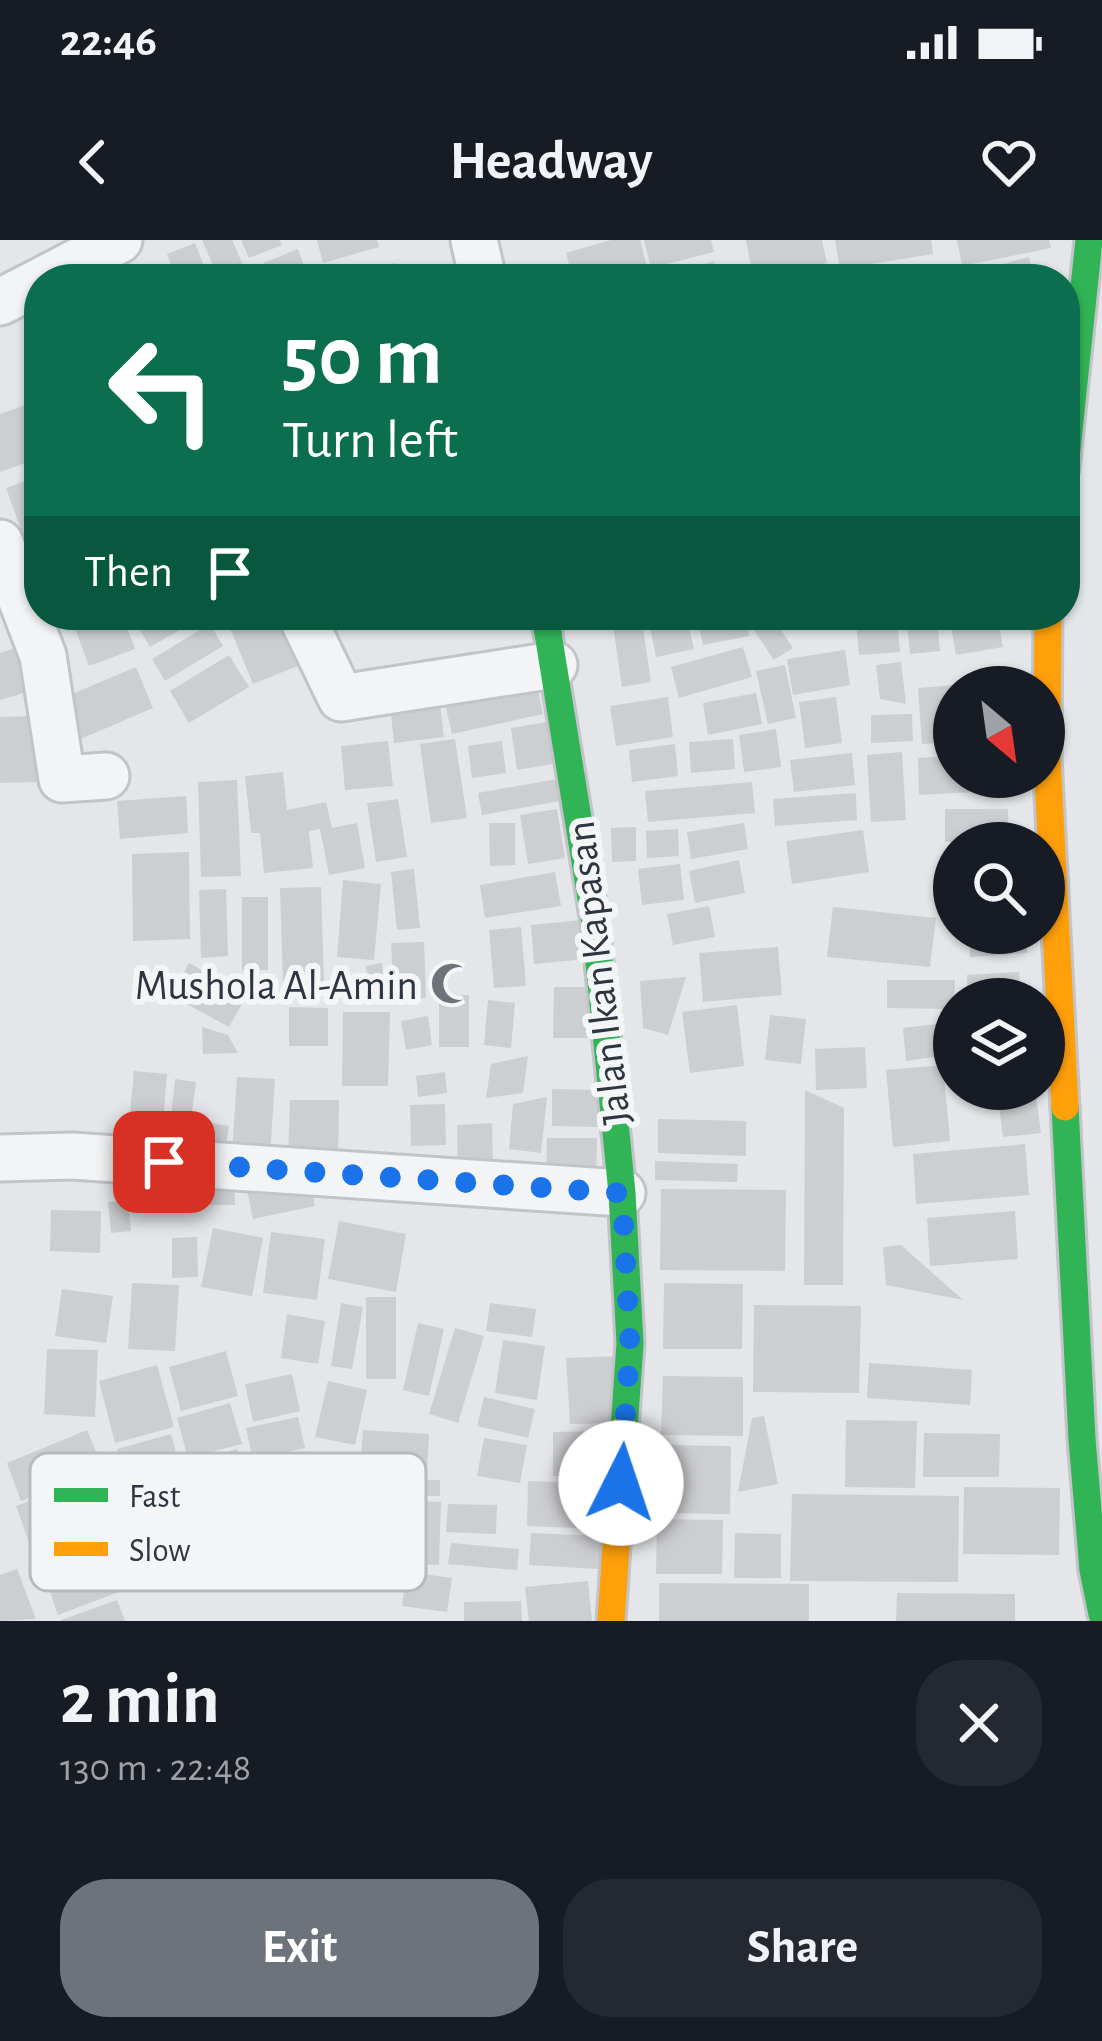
<!DOCTYPE html>
<meta charset="utf-8">
<style>
:root{--surface:#171b24;--page:#242831;--text:#f1f3f6;--muted:#9ea1a6;--accent:#6c737b}
body{margin:0;font-family:"Alegreya Sans",sans-serif;background:var(--page);color:var(--text);height:100vh;display:flex;flex-direction:column;font-size:45px;white-space:nowrap}
*{box-sizing:border-box;margin:0}
p{font-size:39px;color:var(--muted)}
.icon{flex:none;width:66px;height:66px;fill:none;stroke:currentColor;stroke-width:2;stroke-linecap:round;stroke-linejoin:round}
.map{position:relative;height:1381px;overflow:hidden}
.sheet{display:flex;flex-direction:column;background:var(--surface);flex:1}
.sheet>*{flex:none}
.guide{position:absolute;left:24px;top:24px;width:1056px;height:366px;border-radius:48px;box-shadow:0 3px 9px #0004;background:#0b6e4f;color:#fff;overflow:hidden}
.needle{width:78px;rotate:151deg}
.fabs{position:absolute;left:933px;top:426px;display:grid;gap:24px}
.fabs a{display:grid;place-items:center;width:132px;height:132px;border-radius:50%;background:var(--surface);box-shadow:0 3px 9px #0004;font-size:60px}
.pin{position:absolute;display:grid;place-items:center;width:102px;height:102px;color:#fff;margin:-51px;border-radius:24px;box-shadow:0 6px 18px #0006}
.me{position:absolute;width:132px;margin:-66px;rotate:4deg;stroke-linejoin:round;filter:drop-shadow(0 0 9px #0008)}
.turn{display:flex;align-items:center;gap:42px;height:252px;padding:0 60px;font-size:54px}
.turn .icon{width:156px;height:156px;stroke-width:2.5}
.turn b{display:block;font-size:84px;line-height:102px}
.then{display:flex;align-items:center;height:114px;padding:0 60px;background:#0003;gap:24px;font-size:45px}
.round{display:grid;place-items:center;flex:none;width:126px;height:126px;border-radius:48px;background:var(--page)}
.summary{display:flex;align-items:center;justify-content:space-between;height:204px;padding:0 60px}
h1{font-size:72px;font-weight:700;line-height:90px}
.primary-button{display:flex;gap:24px;margin-top:auto;padding:24px 60px}
.primary-button a{flex:1;height:138px;border-radius:48px;background:var(--accent);color:#fff;font-size:48px;font-weight:700;line-height:138px;text-align:center}
.primary-button a+a{background:var(--page);color:var(--text)}
.status{display:flex;justify-content:space-between;align-items:center;height:84px;padding:0 60px;background:var(--surface);direction:ltr}
.status svg{height:33px;fill:currentColor}
header{display:flex;justify-content:space-between;align-items:center;height:156px;padding:0 60px;background:var(--surface);font-size:54px;font-weight:700}
.map>svg:first-child{display:block}
.building{fill:#cdced1}
.lines{fill:none;stroke-linecap:round;stroke-linejoin:round}
.street-casing{stroke:#c2c4c7;stroke-width:51}
.fast-casing{stroke:#c2c4c7;stroke-width:33}
.slow-casing{stroke:#c2c4c7;stroke-width:33}
.street{stroke:#f3f4f5;stroke-width:45}
.fast{stroke:#30b455;stroke-width:27}
.slow{stroke:#ff9f0a;stroke-width:27}
.route{stroke:#1a73e8;stroke-width:21;stroke-dasharray:0 37.8}
.labels{text-anchor:middle;stroke-width:12;stroke-linejoin:round;paint-order:stroke}
.street-label{font-size:42px;fill:#2c3540;stroke:#f3f5f7}
.poi-label{font-size:42px;fill:#2c3540;stroke:#f3f5f7;text-anchor:end}
.key{fill:#f3f5f7;stroke:#b7bbc0;stroke-width:3}
.key-label{font-size:33px;fill:#2c3540}
</style>
<div class="status"><b>22:46</b><svg viewBox="0 0 49 12"><path d="M0 12V9h3v3zM5 12V6h3v6zM10 12V3h3v9zM15 12V0h3v12zM26 1h20v11H26zM47 4h2v5h-2z"/></svg></div>
<header><svg class="icon" aria-label="back" viewBox="0 0 24 24"><path d="M15 5l-7 7 7 7"/></svg>Headway<svg class="icon" aria-label="heart" viewBox="0 0 24 24"><path d="M12 20l-8-8c-3-5 5-10 8-4 3-6 11-1 8 4z"/></svg></header>
<div class="map">
<svg width="1102" height="1381" viewBox="0 0 1102 1381">
<rect width="100%" height="100%" fill="#e4e6e9"/>
<g class="building">
<path d="M 202,0 L 232,0 L 249,39 L 219,39 Z"/>
<path d="M 241,0 L 280,0 L 282,5 L 249,18 Z"/>
<path d="M 317,0 L 377,0 L 379,7 L 323,23 Z"/>
<path d="M 611,0 L 640,0 L 650,39 L 573,39 L 566,13 Z"/>
<path d="M 644,0 L 711,0 L 714,12 L 651,28 Z"/>
<path d="M 746,0 L 822,0 L 827,23 L 753,37 Z"/>
<path d="M 835,0 L 931,0 L 933,14 L 840,29 Z"/>
<path d="M 957,0 L 1049,0 L 1051,8 L 962,26 Z"/>
<path d="M 195,3 L 209,39 L 176,39 L 167,14 Z"/>
<path d="M 298,9 L 309,39 L 269,39 L 263,23 Z"/>
<path d="M 1029,17 L 1034,39 L 965,39 L 964,34 Z"/>
<path d="M 714,21 L 719,39 L 659,39 L 658,38 Z"/>
<path d="M 395,23 L 401,39 L 348,39 L 348,38 Z"/>
<path d="M 28,164 L 39,197 L 39,218 L 0,232 L 0,174 Z"/>
<path d="M 39,236 L 39,305 L 28,309 L 6,248 Z"/>
<path d="M 70,375 L 122,375 L 135,409 L 89,426 Z"/>
<path d="M 155,375 L 197,375 L 199,379 L 150,407 L 137,385 Z"/>
<path d="M 263,375 L 297,375 L 315,419 L 253,444 L 230,388 Z"/>
<path d="M 680,375 L 686,375 L 694,409 L 656,417 L 649,382 Z"/>
<path d="M 696,375 L 745,375 L 749,396 L 703,405 Z"/>
<path d="M 763,375 L 771,375 L 793,408 L 774,420 L 750,384 Z"/>
<path d="M 906,375 L 937,375 L 940,411 L 910,414 Z"/>
<path d="M 949,375 L 997,375 L 1003,407 L 956,415 Z"/>
<path d="M 897,377 L 900,412 L 859,415 L 856,381 Z"/>
<path d="M 642,381 L 651,442 L 622,447 L 613,386 Z"/>
<path d="M 210,384 L 223,406 L 165,441 L 152,419 Z"/>
<path d="M 21,406 L 34,450 L 0,460 L 0,413 Z"/>
<path d="M 743,407 L 752,437 L 679,458 L 671,427 Z"/>
<path d="M 845,410 L 850,445 L 793,455 L 787,419 Z"/>
<path d="M 229,415 L 249,447 L 189,483 L 170,451 Z"/>
<path d="M 901,422 L 906,464 L 880,459 L 876,425 Z"/>
<path d="M 785,425 L 796,478 L 768,484 L 756,431 Z"/>
<path d="M 136,427 L 153,468 L 76,501 L 58,460 Z"/>
<path d="M 535,436 L 543,474 L 452,494 L 443,455 Z"/>
<path d="M 954,445 L 954,502 L 922,504 L 918,448 Z"/>
<path d="M 438,449 L 444,497 L 394,503 L 389,454 Z"/>
<path d="M 756,453 L 762,484 L 708,495 L 703,463 Z"/>
<path d="M 668,457 L 673,497 L 616,506 L 610,466 Z"/>
<path d="M 836,457 L 842,503 L 805,508 L 799,462 Z"/>
<path d="M 912,474 L 913,501 L 871,503 L 871,475 Z"/>
<path d="M 37,476 L 39,542 L 0,543 L 0,477 Z"/>
<path d="M 558,480 L 565,522 L 517,530 L 511,488 Z"/>
<path d="M 776,489 L 781,527 L 744,532 L 739,495 Z"/>
<path d="M 455,499 L 467,578 L 431,583 L 420,504 Z"/>
<path d="M 733,499 L 735,529 L 691,533 L 689,502 Z"/>
<path d="M 388,501 L 393,546 L 345,550 L 341,506 Z"/>
<path d="M 502,501 L 506,533 L 472,538 L 468,506 Z"/>
<path d="M 675,504 L 678,536 L 632,542 L 629,510 Z"/>
<path d="M 902,512 L 906,580 L 871,582 L 867,515 Z"/>
<path d="M 852,513 L 855,545 L 794,552 L 790,520 Z"/>
<path d="M 954,516 L 954,537 L 974,537 L 975,552 L 919,555 L 918,518 Z"/>
<path d="M 283,532 L 287,570 L 326,562 L 332,588 L 357,583 L 365,628 L 329,635 L 320,589 L 309,591 L 313,628 L 264,633 L 260,593 L 251,593 L 245,536 Z"/>
<path d="M 557,539 L 560,561 L 482,575 L 478,553 Z"/>
<path d="M 237,540 L 241,636 L 201,637 L 198,542 Z"/>
<path d="M 752,542 L 755,573 L 648,582 L 645,551 Z"/>
<path d="M 856,553 L 857,580 L 775,586 L 773,559 Z"/>
<path d="M 186,556 L 188,593 L 120,599 L 117,561 Z"/>
<path d="M 398,559 L 407,617 L 376,622 L 367,563 Z"/>
<path d="M 557,569 L 565,618 L 528,624 L 520,575 Z"/>
<path d="M 945,569 L 1008,569 L 1009,601 L 945,602 Z"/>
<path d="M 489,583 L 515,583 L 515,625 L 490,626 Z"/>
<path d="M 744,583 L 748,609 L 691,619 L 687,592 Z"/>
<path d="M 636,587 L 636,621 L 612,622 L 611,588 Z"/>
<path d="M 678,589 L 679,616 L 647,618 L 646,591 Z"/>
<path d="M 863,590 L 869,632 L 792,644 L 786,601 Z"/>
<path d="M 189,612 L 190,699 L 133,701 L 132,614 Z"/>
<path d="M 739,620 L 745,653 L 695,663 L 689,631 Z"/>
<path d="M 680,624 L 684,660 L 642,665 L 638,629 Z"/>
<path d="M 414,629 L 420,688 L 397,690 L 391,632 Z"/>
<path d="M 555,632 L 561,666 L 485,678 L 480,645 Z"/>
<path d="M 343,640 L 381,644 L 374,720 L 337,717 Z"/>
<path d="M 321,647 L 324,743 L 283,745 L 280,648 Z"/>
<path d="M 226,649 L 228,716 L 201,718 L 199,650 Z"/>
<rect x="242" y="657" width="26" height="73"/>
<path d="M 709,666 L 715,697 L 673,705 L 667,674 Z"/>
<path d="M 833,667 L 936,678 L 930,727 L 827,717 Z"/>
<path d="M 582,680 L 586,719 L 534,724 L 531,685 Z"/>
<path d="M 521,687 L 526,746 L 494,748 L 489,690 Z"/>
<path d="M 969,693 L 1026,693 L 1027,713 L 970,717 Z"/>
<path d="M 424,702 L 426,758 L 394,760 L 391,703 Z"/>
<path d="M 778,707 L 782,755 L 703,762 L 699,713 Z"/>
<path d="M 189,723 L 247,755 L 229,787 L 172,756 Z"/>
<path d="M 382,723 L 386,761 L 370,763 L 366,726 Z"/>
<path d="M 1019,732 L 1021,759 L 968,759 L 967,735 Z"/>
<path d="M 686,737 L 668,795 L 643,788 L 640,741 Z"/>
<path d="M 887,740 L 955,740 L 954,769 L 887,768 Z"/>
<path d="M 554,747 L 597,747 L 596,798 L 553,798 Z"/>
<rect x="439" y="755" width="30" height="52"/>
<path d="M 488,760 L 515,763 L 511,808 L 484,805 Z"/>
<path d="M 737,765 L 744,826 L 690,833 L 682,772 Z"/>
<path d="M 289,767 L 328,768 L 328,806 L 289,806 Z"/>
<path d="M 343,772 L 390,772 L 388,846 L 342,846 Z"/>
<path d="M 770,775 L 806,779 L 801,824 L 765,820 Z"/>
<path d="M 428,776 L 432,805 L 406,810 L 401,781 Z"/>
<path d="M 954,782 L 954,814 L 906,821 L 903,788 Z"/>
<path d="M 202,787 L 228,795 L 238,813 L 203,814 Z"/>
<path d="M 865,807 L 867,848 L 816,850 L 815,809 Z"/>
<path d="M 528,816 L 523,853 L 486,858 L 491,824 Z"/>
<path d="M 943,825 L 950,901 L 893,907 L 886,830 Z"/>
<path d="M 134,831 L 167,834 L 161,906 L 127,903 Z"/>
<path d="M 445,832 L 447,853 L 418,857 L 416,836 Z"/>
<path d="M 237,837 L 275,839 L 270,916 L 232,913 Z"/>
<path d="M 175,839 L 196,842 L 188,905 L 168,903 Z"/>
<path d="M 552,849 L 600,850 L 600,887 L 552,886 Z"/>
<path d="M 1010,849 L 1035,849 L 1041,893 L 1003,897 L 997,851 Z"/>
<path d="M 805,850 L 844,868 L 843,1045 L 804,1045 Z"/>
<path d="M 547,857 L 541,913 L 509,909 L 513,864 Z"/>
<path d="M 290,860 L 339,860 L 338,917 L 288,916 Z"/>
<path d="M 445,864 L 446,905 L 411,906 L 410,865 Z"/>
<path d="M 658,879 L 746,881 L 746,916 L 658,913 Z"/>
<path d="M 204,882 L 229,886 L 225,913 L 200,909 Z"/>
<path d="M 492,883 L 493,933 L 458,934 L 457,885 Z"/>
<path d="M 547,898 L 597,898 L 596,937 L 546,937 Z"/>
<path d="M 1025,904 L 1029,955 L 916,964 L 913,914 Z"/>
<path d="M 655,921 L 738,924 L 737,942 L 655,940 Z"/>
<path d="M 175,942 L 234,942 L 235,965 L 175,965 Z"/>
<path d="M 661,949 L 786,950 L 785,1031 L 660,1030 Z"/>
<path d="M 247,950 L 312,952 L 315,966 L 253,979 Z"/>
<path d="M 128,961 L 131,991 L 111,993 L 108,962 Z"/>
<path d="M 51,970 L 101,971 L 100,1013 L 50,1011 Z"/>
<path d="M 1015,971 L 1018,1019 L 930,1026 L 927,978 Z"/>
<path d="M 339,981 L 406,994 L 396,1052 L 328,1039 Z"/>
<path d="M 213,988 L 263,998 L 252,1056 L 201,1047 Z"/>
<path d="M 271,992 L 325,999 L 317,1060 L 263,1053 Z"/>
<path d="M 197,997 L 198,1037 L 172,1038 L 172,998 Z"/>
<path d="M 901,1005 L 963,1060 L 886,1045 L 883,1007 Z"/>
<path d="M 132,1043 L 179,1045 L 175,1111 L 128,1109 Z"/>
<path d="M 664,1043 L 743,1044 L 742,1109 L 663,1109 Z"/>
<path d="M 62,1049 L 113,1056 L 106,1103 L 55,1096 Z"/>
<rect x="366" y="1057" width="30" height="82"/>
<path d="M 341,1063 L 363,1067 L 352,1129 L 331,1126 Z"/>
<path d="M 490,1063 L 536,1069 L 532,1097 L 486,1091 Z"/>
<path d="M 754,1065 L 861,1066 L 859,1153 L 753,1152 Z"/>
<path d="M 287,1074 L 325,1081 L 318,1124 L 281,1118 Z"/>
<path d="M 418,1083 L 444,1089 L 429,1156 L 403,1150 Z"/>
<path d="M 455,1088 L 484,1096 L 458,1183 L 429,1174 Z"/>
<path d="M 503,1100 L 545,1106 L 537,1160 L 495,1153 Z"/>
<path d="M 47,1109 L 98,1110 L 95,1177 L 44,1174 Z"/>
<path d="M 226,1111 L 238,1156 L 181,1171 L 169,1127 Z"/>
<path d="M 621,1116 L 617,1183 L 570,1184 L 566,1118 Z"/>
<path d="M 869,1123 L 972,1130 L 970,1165 L 867,1158 Z"/>
<path d="M 157,1125 L 174,1187 L 115,1203 L 99,1141 Z"/>
<path d="M 292,1134 L 300,1171 L 253,1182 L 245,1144 Z"/>
<path d="M 663,1136 L 743,1137 L 743,1196 L 661,1195 Z"/>
<path d="M 328,1141 L 367,1150 L 355,1205 L 315,1197 Z"/>
<path d="M 484,1157 L 535,1169 L 528,1198 L 477,1186 Z"/>
<path d="M 230,1163 L 242,1204 L 188,1218 L 177,1178 Z"/>
<path d="M 764,1176 L 778,1244 L 738,1252 L 752,1178 Z"/>
<path d="M 298,1177 L 305,1208 L 253,1220 L 246,1188 Z"/>
<path d="M 846,1180 L 917,1181 L 915,1248 L 845,1247 Z"/>
<path d="M 87,1190 L 103,1228 L 21,1261 L 7,1223 Z"/>
<path d="M 363,1190 L 429,1194 L 427,1232 L 360,1228 Z"/>
<path d="M 614,1191 L 614,1235 L 553,1236 L 553,1192 Z"/>
<path d="M 924,1193 L 1000,1194 L 999,1237 L 923,1237 Z"/>
<path d="M 171,1194 L 184,1242 L 130,1256 L 117,1209 Z"/>
<path d="M 484,1198 L 527,1205 L 520,1243 L 477,1236 Z"/>
<path d="M 656,1205 L 731,1206 L 730,1274 L 655,1273 Z"/>
<path d="M 237,1209 L 254,1273 L 201,1288 L 184,1223 Z"/>
<path d="M 305,1211 L 316,1258 L 270,1268 L 260,1221 Z"/>
<path d="M 94,1237 L 122,1313 L 43,1341 L 16,1266 Z"/>
<rect x="371" y="1240" width="69" height="16"/>
<path d="M 528,1241 L 603,1244 L 601,1289 L 527,1286 Z"/>
<path d="M 964,1247 L 1060,1248 L 1059,1315 L 963,1314 Z"/>
<path d="M 792,1254 L 959,1256 L 958,1342 L 790,1341 Z"/>
<path d="M 389,1260 L 441,1262 L 439,1325 L 387,1323 Z"/>
<path d="M 448,1264 L 497,1265 L 496,1294 L 446,1292 Z"/>
<path d="M 657,1279 L 723,1280 L 722,1334 L 656,1334 Z"/>
<path d="M 531,1293 L 601,1296 L 599,1329 L 529,1325 Z"/>
<path d="M 735,1293 L 781,1294 L 781,1338 L 734,1338 Z"/>
<path d="M 451,1303 L 519,1309 L 517,1330 L 448,1324 Z"/>
<path d="M 116,1321 L 127,1349 L 58,1375 L 48,1346 Z"/>
<path d="M 17,1329 L 36,1379 L 0,1381 L 0,1335 Z"/>
<path d="M 407,1332 L 452,1338 L 447,1372 L 402,1366 Z"/>
<path d="M 588,1341 L 592,1381 L 529,1381 L 525,1347 Z"/>
<path d="M 659,1343 L 809,1344 L 809,1381 L 659,1381 Z"/>
<path d="M 897,1353 L 1015,1354 L 1015,1381 L 896,1381 Z"/>
<path d="M 117,1360 L 125,1381 L 61,1381 L 61,1380 Z"/>
<path d="M 521,1361 L 522,1381 L 464,1381 L 464,1362 Z"/>
</g>
<g class="lines">
<defs>
<g id="street">
<path d="M 474,0 L 483,39"/>
<path d="M 45,39 L 119,0"/>
<path d="M 0,62 L 39,42"/>
<path d="M 0,303 L 43,416 L 62,539 L 106,536"/>
<path d="M 301,375 L 341,458 L 554,425"/>
<path d="M 0,918 L 72,916 L 622,953"/>
</g>
<g id="fast">
<path d="M 1065,228 L 1089,0"/>
<path d="M 545,375 L 595,683 L 622,953 L 630,1104 L 624,1189"/>
<path d="M 1065,867 L 1082,1199 L 1093,1330 L 1102,1374"/>
</g>
<g id="slow">
<path d="M 1048,375 L 1047,517 L 1065,867"/>
<path d="M 611,1381 L 624,1189"/>
</g>
</defs>
<use href="#street" class="street-casing"/>
<use href="#fast" class="fast-casing"/>
<use href="#slow" class="slow-casing"/>
<use href="#street" class="street"/>
<use href="#fast" class="fast"/>
<use href="#slow" class="slow"/>
</g>
<g class="lines">
<path class="route" d="M 164,922 L 622,953 L 630,1104 L 621,1243"/>
</g>
<defs>
<symbol id="mosque-bare" viewBox="-9 -9 18 18"><path d="M3.5-4.9A6 6 0 1 0 3.5 4.9A5 5 0 1 1 3.5-4.9Z" fill="#6c737b" stroke="#f3f5f7" stroke-width="2.5" paint-order="stroke"/></symbol>
</defs>
<g fill-rule="evenodd">
<use href="#mosque-bare" x="422" y="714" width="59" height="59"/>
</g>
<g class="labels">
<g class="street-label">
<text transform="translate(597 733) rotate(-97)" y="15">Jalan Ikan Kapasan</text>
</g>
<g class="poi-label">
<text x="418" y="759">Mushola Al-Amin</text>
</g>
</g>
<rect x="30" y="1213" width="396" height="138" rx="18" class="key"/>
<rect x="54" y="1248" width="54" height="14" fill="#30b455"/>
<rect x="54" y="1302" width="54" height="14" fill="#ff9f0a"/>
<g class="key-label">
<text x="129" y="1267">Fast</text>
<text x="129" y="1321">Slow</text>
</g>
</svg>
<div class="fabs">
<a><svg class="needle" viewBox="-14 -14 28 28"><path d="M0-13l5 13h-10z" fill="#e53935"/><path d="M0 13l5-13h-10z" fill="#9ea1a6"/></svg></a>
<a><svg class="icon" aria-label="search" viewBox="0 0 24 24"><circle cx="10" cy="10" r="6"/><path d="M15 15l6 6"/></svg></a>
<a><svg class="icon" aria-label="layers" viewBox="0 0 24 24"><path d="M12 4l9 5-9 5-9-5zM3 14l9 5 9-5"/></svg></a>
</div>
<div class="pin" style="left:164px;top:922px;background:#d93025"><svg class="icon" aria-label="arrive" viewBox="0 0 24 24"><path d="M6 21V4h12l-3 4 3 4H6"/></svg></div>
<svg class="me" style="left:621px;top:1243px" viewBox="-20 -20 40 40"><circle r="19" fill="#fff"/><path d="M0-13L10 11 0 6-10 11z" fill="#1a73e8"/></svg>
<div class="guide">
<div class="turn"><svg class="icon" aria-label="left" viewBox="0 0 24 24"><path d="M17 20v-9H6M10 6l-5 5 5 5"/></svg><div><b>50 m</b>Turn left</div></div>
<div class="then">Then<svg class="icon" aria-label="arrive" viewBox="0 0 24 24"><path d="M6 21V4h12l-3 4 3 4H6"/></svg></div>
</div>
</div>
<section class="sheet">
<div class="summary"><div><h1>2 min</h1><p>130 m · 22:48</p></div><a class="round"><svg class="icon" aria-label="close" viewBox="0 0 24 24"><path d="M6 6l12 12M18 6L6 18"/></svg></a></div>
<div class="primary-button"><a>Exit</a><a>Share</a></div>
</section>
